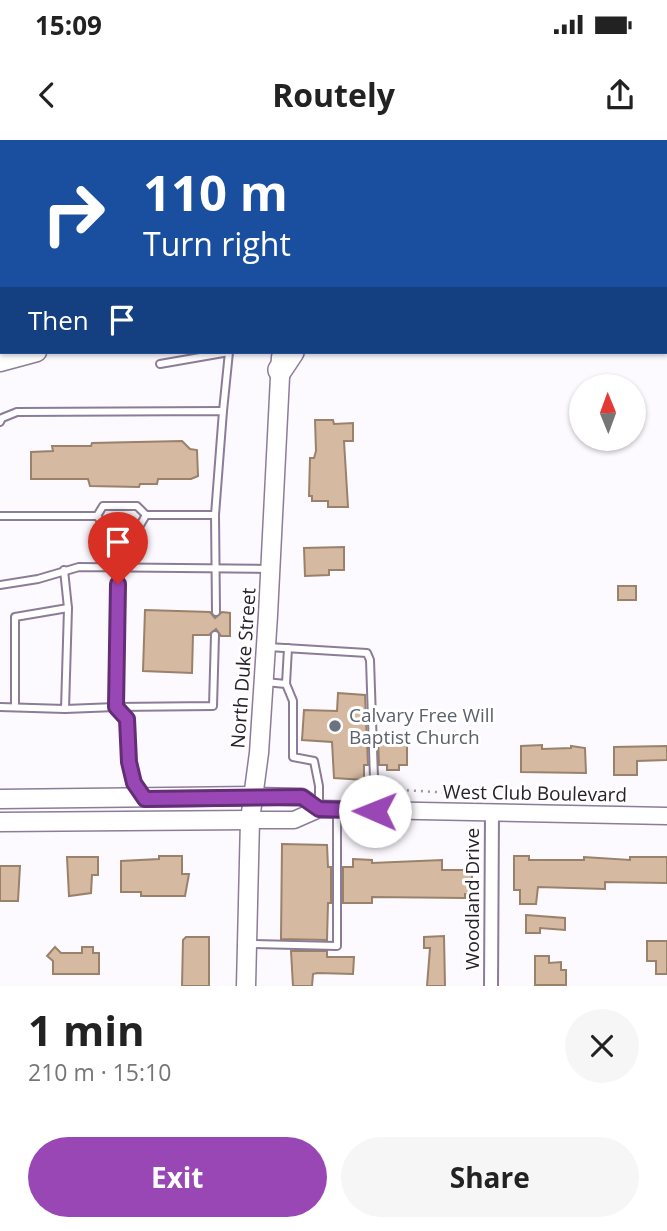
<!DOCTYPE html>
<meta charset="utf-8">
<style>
:root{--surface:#fff;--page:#f6f6f6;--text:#222;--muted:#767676;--accent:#9a47b6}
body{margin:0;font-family:"Open Sans",sans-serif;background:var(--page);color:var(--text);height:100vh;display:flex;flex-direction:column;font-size:26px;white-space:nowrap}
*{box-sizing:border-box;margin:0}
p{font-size:23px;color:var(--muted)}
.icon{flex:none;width:38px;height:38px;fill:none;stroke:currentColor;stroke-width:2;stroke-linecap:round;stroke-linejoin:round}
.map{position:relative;height:846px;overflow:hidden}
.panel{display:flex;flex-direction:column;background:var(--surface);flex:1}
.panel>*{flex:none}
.top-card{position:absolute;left:0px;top:0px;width:668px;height:214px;box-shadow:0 2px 5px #0004;background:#1a4fa0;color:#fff;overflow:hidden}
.needle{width:46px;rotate:359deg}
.buttons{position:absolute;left:569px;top:234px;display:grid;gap:14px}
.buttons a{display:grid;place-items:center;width:77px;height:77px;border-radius:50%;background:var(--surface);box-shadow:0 2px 5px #0004;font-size:35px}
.pin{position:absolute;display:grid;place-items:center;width:60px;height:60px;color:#fff;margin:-72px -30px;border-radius:50% 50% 50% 0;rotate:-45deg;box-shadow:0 0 7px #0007}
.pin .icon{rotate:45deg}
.me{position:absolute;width:77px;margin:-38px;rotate:271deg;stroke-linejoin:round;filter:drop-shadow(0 0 5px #0008)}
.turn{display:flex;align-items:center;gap:24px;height:147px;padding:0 28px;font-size:32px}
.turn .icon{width:91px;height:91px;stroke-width:2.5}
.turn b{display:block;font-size:49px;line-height:60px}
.then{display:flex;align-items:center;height:66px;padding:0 28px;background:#0003;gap:14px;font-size:26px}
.round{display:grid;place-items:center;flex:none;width:74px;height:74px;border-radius:37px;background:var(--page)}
.overview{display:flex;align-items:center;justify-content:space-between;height:119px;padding:0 28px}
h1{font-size:42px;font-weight:700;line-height:52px}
.button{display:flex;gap:14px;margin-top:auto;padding:14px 28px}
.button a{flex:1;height:80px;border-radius:42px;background:var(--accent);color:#fff;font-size:28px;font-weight:700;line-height:80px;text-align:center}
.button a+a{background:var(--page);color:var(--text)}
.status{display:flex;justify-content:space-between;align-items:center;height:49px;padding:0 35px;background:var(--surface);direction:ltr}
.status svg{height:19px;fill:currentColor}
header{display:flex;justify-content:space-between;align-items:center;height:91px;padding:0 28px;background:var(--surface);font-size:32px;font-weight:700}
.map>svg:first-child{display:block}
.building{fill:#d5baa1;stroke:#9a816a;stroke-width:2}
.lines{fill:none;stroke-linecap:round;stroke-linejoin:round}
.service-casing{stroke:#8c7c98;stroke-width:10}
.minor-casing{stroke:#8c7c98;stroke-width:16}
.tertiary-casing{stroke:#8c7c98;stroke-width:19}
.secondary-casing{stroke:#8c7c98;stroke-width:21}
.motorway-casing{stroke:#8c7c98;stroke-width:26}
.path{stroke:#9d98a1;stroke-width:2.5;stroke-dasharray:2 5;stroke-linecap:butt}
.service{stroke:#fff;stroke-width:6}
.minor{stroke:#fff;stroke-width:12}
.tertiary{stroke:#fff;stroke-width:16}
.secondary{stroke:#fff;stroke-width:18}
.motorway{stroke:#fff;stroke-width:23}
.route-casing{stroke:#642e76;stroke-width:18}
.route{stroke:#9a47b6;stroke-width:12}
.worship-dot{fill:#6b7280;stroke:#fff;stroke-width:2.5}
.labels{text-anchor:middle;stroke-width:6;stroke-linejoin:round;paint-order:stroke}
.street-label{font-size:19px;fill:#28212d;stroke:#fff}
.worship-label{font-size:19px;fill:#5b616d;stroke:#fff;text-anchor:start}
</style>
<div class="status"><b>15:09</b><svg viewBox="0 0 49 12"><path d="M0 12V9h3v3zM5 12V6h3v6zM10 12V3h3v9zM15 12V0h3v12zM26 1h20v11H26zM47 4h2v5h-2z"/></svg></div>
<header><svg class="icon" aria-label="back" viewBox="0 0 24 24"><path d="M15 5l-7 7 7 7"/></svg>Routely<svg class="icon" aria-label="share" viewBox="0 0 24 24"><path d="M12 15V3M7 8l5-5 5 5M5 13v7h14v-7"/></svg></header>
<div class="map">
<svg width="667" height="846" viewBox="0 0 667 846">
<rect width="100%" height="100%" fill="#fcf9ff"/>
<g class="building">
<path d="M 315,280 L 333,280 L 334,284 L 353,283 L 353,301 L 344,301 L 348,367 L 328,367 L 328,361 L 312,361 L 312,356 L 309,356 L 310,318 L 314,318 L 316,311 Z"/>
<path d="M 182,301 L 190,309 L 197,310 L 198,336 L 191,339 L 158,339 L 157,344 L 140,344 L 139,347 L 90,346 L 88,339 L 31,339 L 31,312 L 53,311 L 52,306 L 91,306 L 92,303 Z"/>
<path d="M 344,407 L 344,430 L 329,430 L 329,435 L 305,436 L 304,408 Z"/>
<rect x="618" y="446" width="18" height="14"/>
<path d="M 145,470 L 210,472 L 215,478 L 222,472 L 230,473 L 230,496 L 221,496 L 216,489 L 209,495 L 193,495 L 192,533 L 143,531 Z"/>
<path d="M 338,553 L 365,555 L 368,625 L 364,625 L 364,640 L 334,638 L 332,602 L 302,600 L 304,570 L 337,571 Z"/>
<path d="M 378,596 L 407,596 L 407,625 L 399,625 L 399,630 L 387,630 L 387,625 L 379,625 Z"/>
<path d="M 542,605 L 542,609 L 571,608 L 571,606 L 585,608 L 586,633 L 521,632 L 521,606 Z"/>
<path d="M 667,606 L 667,620 L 637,621 L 637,635 L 614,635 L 614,607 Z"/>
<path d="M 282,704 L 327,705 L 328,727 L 331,727 L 331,763 L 328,763 L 327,800 L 281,799 Z"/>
<path d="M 159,716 L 182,716 L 182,734 L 189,734 L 185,756 L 141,756 L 141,752 L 121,752 L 121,721 L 159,719 Z"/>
<path d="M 514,716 L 529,716 L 529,720 L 584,720 L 584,717 L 630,720 L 630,717 L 667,717 L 667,743 L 605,742 L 605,749 L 538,747 L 536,764 L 520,764 L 520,750 L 514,750 Z"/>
<path d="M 67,717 L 98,717 L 98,735 L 92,735 L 91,753 L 69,756 Z"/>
<path d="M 353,719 L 372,720 L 372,723 L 442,720 L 442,730 L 472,730 L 472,754 L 465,754 L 465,758 L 372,757 L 372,763 L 343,763 L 343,727 L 353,727 Z"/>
<path d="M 0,726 L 20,726 L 18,761 L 0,761 Z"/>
<path d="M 526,775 L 565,778 L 565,790 L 540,788 L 540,793 L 526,793 Z"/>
<path d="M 444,796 L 445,846 L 427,846 L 430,808 L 424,808 L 424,797 Z"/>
<path d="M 186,797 L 209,797 L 209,846 L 182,846 L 183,800 Z"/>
<path d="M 647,801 L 667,801 L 667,834 L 656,834 L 656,821 L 647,821 Z"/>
<path d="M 55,807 L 61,813 L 82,813 L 82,807 L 93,807 L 93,813 L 99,813 L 99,834 L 53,834 L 53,821 L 47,816 Z"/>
<path d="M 291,811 L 327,811 L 327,817 L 354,817 L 353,834 L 317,833 L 313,834 L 312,846 L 293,846 Z"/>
<path d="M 535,816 L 549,816 L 549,823 L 561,822 L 561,830 L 566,830 L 566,845 L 535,845 Z"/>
</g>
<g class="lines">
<defs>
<g id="service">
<path d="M 160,224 L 229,212 L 223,271"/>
<path d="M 0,282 L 2,278 L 17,272 L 223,271 L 215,375 L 146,375 L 137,366 L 103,366 L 97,376"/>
<path d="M 215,375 L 216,472"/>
<path d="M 0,376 L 97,376"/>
<path d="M 97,376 L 106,387 L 139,387 L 146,375"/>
<path d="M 118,426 L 116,567 L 213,566 L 215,495"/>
<path d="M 0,445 L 38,439 L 79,427 L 269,429"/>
<path d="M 268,507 L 367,513 L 370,520 L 375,668"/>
<path d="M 265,542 L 286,544 L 288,508"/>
<path d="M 286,544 L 293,561 L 293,617 L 314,621 L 319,646 L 319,667"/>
<path d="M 0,567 L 65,569 L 68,468 L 64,430"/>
<path d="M 15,567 L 15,477 L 68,468"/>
<path d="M 65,569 L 116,567 L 127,579 L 129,622 L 134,643 L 142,654"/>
<path d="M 249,804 L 337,806 L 337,670"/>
</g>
<path id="minor" d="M 491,846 L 492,673"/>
<g id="tertiary">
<path d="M 253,656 L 302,657 L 319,669"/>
<path d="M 250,680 L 294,680 L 319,669 L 667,676"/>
</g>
<g id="secondary">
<path d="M 281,0 L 281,2"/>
<path d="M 141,2 L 141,0"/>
<path d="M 0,181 L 2,180"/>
<path d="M 0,222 L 37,212"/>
<path d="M 0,659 L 253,656"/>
<path d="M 0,682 L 250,680"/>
<path d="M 246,846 L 250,680 L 259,613 L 268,475 L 281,217"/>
</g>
<g id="motorway">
<path d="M 303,0 L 304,2"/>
<path d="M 523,0 L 523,2"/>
<path d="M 280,230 L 292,212"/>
</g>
</defs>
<use href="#service" class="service-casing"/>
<use href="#minor" class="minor-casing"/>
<use href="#tertiary" class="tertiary-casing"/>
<use href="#secondary" class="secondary-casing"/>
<use href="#motorway" class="motorway-casing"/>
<path class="path" d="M 386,649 L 452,653"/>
<use href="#service" class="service"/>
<use href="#minor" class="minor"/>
<use href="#tertiary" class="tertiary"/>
<use href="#secondary" class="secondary"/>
<use href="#motorway" class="motorway"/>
</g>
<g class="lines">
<defs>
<path id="route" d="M 118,444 L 116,567 L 127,579 L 129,622 L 134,643 L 145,659 L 302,657 L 319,669 L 375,671"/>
</defs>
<use href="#route" class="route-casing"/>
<use href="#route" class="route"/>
</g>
<circle class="worship-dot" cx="335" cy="586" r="7"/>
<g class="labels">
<g class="street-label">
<text transform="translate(243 528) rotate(-86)" y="7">North Duke Street</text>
<text transform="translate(535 653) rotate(1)" y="7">West Club Boulevard</text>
<text transform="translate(472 759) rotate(-90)" y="7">Woodland Drive</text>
</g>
<g class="worship-label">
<text x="349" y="582">Calvary Free Will<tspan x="349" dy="22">Baptist Church</tspan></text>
</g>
</g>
</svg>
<div class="buttons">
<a><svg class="needle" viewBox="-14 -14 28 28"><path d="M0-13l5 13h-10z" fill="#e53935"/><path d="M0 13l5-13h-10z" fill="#767676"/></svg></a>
</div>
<div class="pin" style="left:118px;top:444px;background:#d93025"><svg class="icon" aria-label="arrive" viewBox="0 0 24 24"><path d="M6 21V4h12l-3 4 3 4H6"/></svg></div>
<svg class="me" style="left:375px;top:671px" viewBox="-20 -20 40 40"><circle r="19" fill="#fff"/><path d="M0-13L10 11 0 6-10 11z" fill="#9a47b6"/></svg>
<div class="top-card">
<div class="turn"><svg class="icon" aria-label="right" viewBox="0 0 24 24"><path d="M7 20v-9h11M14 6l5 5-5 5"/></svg><div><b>110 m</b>Turn right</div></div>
<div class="then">Then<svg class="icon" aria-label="arrive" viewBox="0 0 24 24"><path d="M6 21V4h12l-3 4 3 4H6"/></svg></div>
</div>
</div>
<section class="panel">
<div class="overview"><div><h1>1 min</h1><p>210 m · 15:10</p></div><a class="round"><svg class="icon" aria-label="close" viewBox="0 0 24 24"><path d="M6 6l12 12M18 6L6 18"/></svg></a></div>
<div class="button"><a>Exit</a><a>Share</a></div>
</section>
